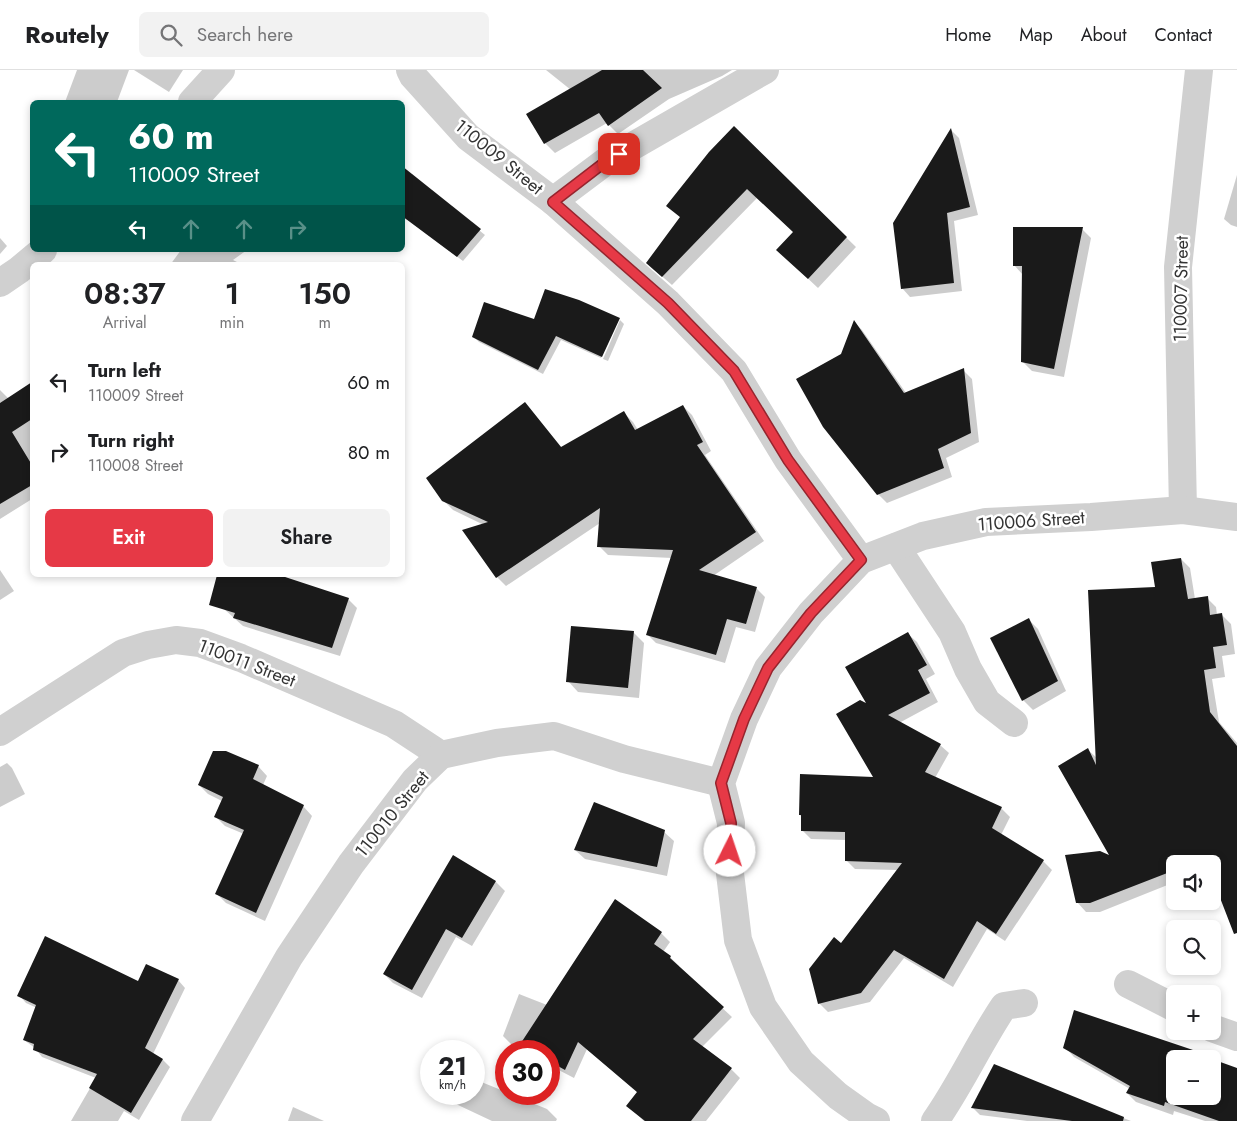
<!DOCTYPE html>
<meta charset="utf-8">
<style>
:root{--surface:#fff;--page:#f2f2f2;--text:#202124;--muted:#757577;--line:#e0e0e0;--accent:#e63946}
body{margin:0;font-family:Jost,sans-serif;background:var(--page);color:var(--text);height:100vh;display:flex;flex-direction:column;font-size:19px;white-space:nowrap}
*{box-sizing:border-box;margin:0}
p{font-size:16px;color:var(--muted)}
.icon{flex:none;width:28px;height:28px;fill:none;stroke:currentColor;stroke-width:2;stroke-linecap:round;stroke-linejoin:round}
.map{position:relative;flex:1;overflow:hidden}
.panel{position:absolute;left:30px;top:192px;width:375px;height:315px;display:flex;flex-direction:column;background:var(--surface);border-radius:8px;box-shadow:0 2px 8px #0003}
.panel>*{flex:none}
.hud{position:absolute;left:30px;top:30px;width:375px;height:152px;border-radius:8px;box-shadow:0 2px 8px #0003;background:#00695c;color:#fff;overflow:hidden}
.tools{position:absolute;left:1166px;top:785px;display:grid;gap:10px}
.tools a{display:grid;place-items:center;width:55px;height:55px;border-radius:8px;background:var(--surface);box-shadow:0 2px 8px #0003;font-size:25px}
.speed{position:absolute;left:420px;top:970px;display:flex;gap:10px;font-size:25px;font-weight:700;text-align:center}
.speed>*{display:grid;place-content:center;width:65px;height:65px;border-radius:50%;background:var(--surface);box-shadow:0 2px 8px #0003;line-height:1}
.speed small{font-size:12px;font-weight:400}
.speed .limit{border:8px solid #d22;background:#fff;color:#111}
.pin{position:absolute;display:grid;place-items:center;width:42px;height:42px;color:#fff;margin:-21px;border-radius:10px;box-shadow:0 2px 8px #0006}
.me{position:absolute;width:55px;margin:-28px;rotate:4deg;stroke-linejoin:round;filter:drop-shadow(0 0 4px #0008)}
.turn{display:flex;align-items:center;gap:18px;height:105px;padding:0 15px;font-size:22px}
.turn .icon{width:65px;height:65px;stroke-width:2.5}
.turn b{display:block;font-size:35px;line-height:42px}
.lanes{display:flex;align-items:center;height:48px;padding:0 15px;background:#0003;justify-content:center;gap:25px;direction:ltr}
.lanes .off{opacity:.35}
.eta{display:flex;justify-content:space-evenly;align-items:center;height:85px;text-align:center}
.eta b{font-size:30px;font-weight:600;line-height:35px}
.cta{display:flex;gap:10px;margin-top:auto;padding:10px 15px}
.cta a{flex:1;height:58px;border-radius:8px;background:var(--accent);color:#fff;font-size:20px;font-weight:600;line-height:58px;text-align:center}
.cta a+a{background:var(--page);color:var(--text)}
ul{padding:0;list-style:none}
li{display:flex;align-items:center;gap:15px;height:70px;padding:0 15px}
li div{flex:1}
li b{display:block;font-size:19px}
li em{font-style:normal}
header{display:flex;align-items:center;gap:30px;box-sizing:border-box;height:70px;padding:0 25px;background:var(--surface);border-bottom:1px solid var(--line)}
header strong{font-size:24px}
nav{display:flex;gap:28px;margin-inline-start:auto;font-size:18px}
.search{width:350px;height:45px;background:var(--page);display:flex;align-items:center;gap:12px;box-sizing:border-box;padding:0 18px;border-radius:8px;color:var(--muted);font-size:19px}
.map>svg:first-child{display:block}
.shadow{fill:#0003}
.building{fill:#1a1a1a}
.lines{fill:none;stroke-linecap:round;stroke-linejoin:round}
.minor{stroke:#d0d0d0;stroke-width:28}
.route-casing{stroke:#96252e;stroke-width:12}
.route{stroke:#e63946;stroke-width:9}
.labels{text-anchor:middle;stroke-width:5;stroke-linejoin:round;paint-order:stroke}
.street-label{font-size:18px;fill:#333;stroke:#fff}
</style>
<header>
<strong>Routely</strong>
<div class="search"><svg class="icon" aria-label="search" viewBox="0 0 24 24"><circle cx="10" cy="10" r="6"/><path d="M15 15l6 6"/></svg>Search here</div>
<nav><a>Home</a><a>Map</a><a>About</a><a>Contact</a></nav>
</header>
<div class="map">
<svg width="1237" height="1051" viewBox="0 0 1237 1051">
<rect width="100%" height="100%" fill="#fff"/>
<g class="shadow">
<path d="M 77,0 L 129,0 L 117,32 L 65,32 Z"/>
<path d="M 134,0 L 183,0 L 169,22 Z"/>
<path d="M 546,0 L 732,0 L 722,6 L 669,29 L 618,64 L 607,53 L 555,83 L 545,73 L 528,44 L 571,20 Z"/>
<path d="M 734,58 L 856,177 L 818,218 L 787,189 L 794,162 L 757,128 L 672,215 L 657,202 L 681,148 L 668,135 Z"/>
<path d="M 951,60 L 959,68 L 978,145 L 954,151 L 962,221 L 910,227 L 902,218 Z"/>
<path d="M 402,98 L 485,165 L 463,191 L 402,146 Z"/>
<path d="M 1237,105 L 1237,157 L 1231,155 L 1224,149 Z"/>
<path d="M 1082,159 L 1091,168 L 1064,307 L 1032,301 L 1023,292 L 1023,205 L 1014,195 Z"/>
<path d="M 0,168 L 7,176 L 0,184 Z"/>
<path d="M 181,180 L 247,180 L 233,190 L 243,195 L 170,195 Z"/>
<path d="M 618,249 L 601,288 L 561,270 L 543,304 L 479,272 L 474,267 L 535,251 L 619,249 L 620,249 Z"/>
<path d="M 620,250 L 624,254 L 608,291 L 603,289 Z"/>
<path d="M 854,252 L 862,260 L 906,323 L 963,300 L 972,309 L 979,372 L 946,388 L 952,407 L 887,433 L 878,424 L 842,284 Z"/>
<path d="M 32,314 L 32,429 L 0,449 L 0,320 L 9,329 Z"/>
<path d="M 525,333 L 562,378 L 624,343 L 633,352 L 638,360 L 683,336 L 692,345 L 711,381 L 705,385 L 764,471 L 713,506 L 756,518 L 765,527 L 755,562 L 736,557 L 725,593 L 656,573 L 647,564 L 672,488 L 608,485 L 599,476 L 600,453 L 506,516 L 497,507 L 484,455 L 453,440 L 443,430 Z"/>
<path d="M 1181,489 L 1190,498 L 1195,529 L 1207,528 L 1216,537 L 1217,545 L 1222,545 L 1231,554 L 1235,584 L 1222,586 L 1225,607 L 1212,609 L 1219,652 L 1237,673 L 1237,845 L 1212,794 L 1175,794 L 1175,812 L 1100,842 L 1086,842 L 1077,832 L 1112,787 L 1088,680 L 1097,688 L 1156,518 Z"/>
<path d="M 0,500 L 14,521 L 0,530 Z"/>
<path d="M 235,505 L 278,505 L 348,529 L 357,538 L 340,586 L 243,556 L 224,539 Z"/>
<path d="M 1028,549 L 1038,559 L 1066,621 L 1033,640 L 1023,630 L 992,569 Z"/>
<path d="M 633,562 L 644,573 L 639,628 L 578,622 L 568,611 Z"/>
<path d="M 908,564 L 917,572 L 935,604 L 926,609 L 938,632 L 899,653 L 940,675 L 949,683 L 935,708 L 1001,738 L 1010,747 L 1001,765 L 1043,791 L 1052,800 L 1005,871 L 987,859 L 953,917 L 904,888 L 870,932 L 828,942 L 819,933 L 841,874 L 897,800 L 855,799 L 846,790 L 846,770 L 811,769 L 802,760 L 802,747 L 800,745 L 875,709 L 869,636 Z"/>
<path d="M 7,693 L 12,698 L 25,724 L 0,737 L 0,697 Z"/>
<path d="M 258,696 L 267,706 L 263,715 L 303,736 L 312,746 L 265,851 L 226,833 L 217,824 L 244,764 L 225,756 L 215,746 L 222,731 L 208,724 L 199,715 Z"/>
<path d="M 664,762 L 674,771 L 667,806 L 585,789 L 575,780 Z"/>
<path d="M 453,787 L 496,812 L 505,821 L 472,876 L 456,867 L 422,928 L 393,913 L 384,904 Z"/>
<path d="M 615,830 L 661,863 L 670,872 L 663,882 L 670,887 L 679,896 L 678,897 L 732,947 L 702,977 L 731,999 L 740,1008 L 706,1051 L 644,1051 L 628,1036 L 638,1023 L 587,979 L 574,1008 L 549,995 L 549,981 L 523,981 L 512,975 L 503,966 L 519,924 L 547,935 Z"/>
<path d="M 178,910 L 185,918 L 153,984 L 163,990 L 170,997 L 139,1050 L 124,1041 L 118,1051 L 71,1051 L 96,1008 L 42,987 L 35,978 L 24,970 L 37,938 L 26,933 L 19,925 L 138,912 Z"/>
<path d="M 1065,977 L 1193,981 L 1197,985 L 1175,989 L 1175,1026 L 1212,1026 L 1237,999 L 1237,1051 L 1205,1051 L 1174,1041 L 1173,1045 L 1136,1032 L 1127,1023 L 1130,1019 L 1074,987 Z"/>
<path d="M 994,996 L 1131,1051 L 1027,1051 L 980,1045 L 973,1038 Z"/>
<path d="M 474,1009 L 506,1022 L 506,1024 L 510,1024 L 547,1039 L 557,1049 L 556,1051 L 492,1051 L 458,1035 L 447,1024 L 474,1024 Z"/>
<path d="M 293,1037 L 324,1051 L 288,1051 Z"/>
</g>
<g class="building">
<path d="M 602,0 L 643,0 L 662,18 L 608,56 L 599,43 L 544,74 L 526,44 Z"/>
<path d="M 734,56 L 847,167 L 808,209 L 776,180 L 793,162 L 747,119 L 662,207 L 646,193 L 680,147 L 666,136 L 709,82 Z"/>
<path d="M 951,58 L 970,137 L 947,143 L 954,213 L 901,219 L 893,153 Z"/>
<path d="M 402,96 L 481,159 L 457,187 L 402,146 Z"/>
<path d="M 1013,157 L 1083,157 L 1054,299 L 1021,292 L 1022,196 L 1013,196 Z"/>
<path d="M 545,219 L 579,230 L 620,248 L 602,287 L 556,266 L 538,300 L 472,267 L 484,232 L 534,249 Z"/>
<path d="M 854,250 L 904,323 L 964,298 L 971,363 L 938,379 L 944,398 L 877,425 L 823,357 L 796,309 L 841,284 Z"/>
<path d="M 32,312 L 32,349 L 12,362 L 32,395 L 32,415 L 0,434 L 0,333 Z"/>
<path d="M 525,332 L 561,377 L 624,341 L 635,360 L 683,335 L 703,372 L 697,375 L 756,462 L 699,500 L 757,517 L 746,554 L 727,549 L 716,585 L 646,565 L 673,480 L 597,477 L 600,438 L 496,508 L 462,460 L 488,452 L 442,431 L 426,408 Z"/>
<path d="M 1181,488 L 1188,529 L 1208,526 L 1210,545 L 1222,543 L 1227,575 L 1213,577 L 1216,598 L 1204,600 L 1210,642 L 1237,676 L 1237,863 L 1234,864 L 1212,807 L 1212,794 L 1207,794 L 1205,788 L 1190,794 L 1175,794 L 1175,800 L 1090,833 L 1076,833 L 1065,785 L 1100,781 L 1109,785 L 1058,696 L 1088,678 L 1096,695 L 1088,520 L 1155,517 L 1151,492 Z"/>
<path d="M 217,505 L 279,505 L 349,528 L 332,578 L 233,548 L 235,543 L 209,535 Z"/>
<path d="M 1029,548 L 1058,611 L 1022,631 L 990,568 Z"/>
<path d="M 571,556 L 634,561 L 628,618 L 566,612 Z"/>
<path d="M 908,562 L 927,595 L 918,600 L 930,623 L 888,645 L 941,674 L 925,702 L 1002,737 L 992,758 L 1044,790 L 996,864 L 977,851 L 944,909 L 894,880 L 861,923 L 818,934 L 809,899 L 834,867 L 841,873 L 902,793 L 845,791 L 845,762 L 801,761 L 801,745 L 799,745 L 800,704 L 873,707 L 836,644 L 860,630 L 866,633 L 845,597 Z"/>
<path d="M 213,681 L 226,681 L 259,695 L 253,709 L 304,735 L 256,843 L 215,824 L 244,760 L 214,747 L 223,727 L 198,715 Z"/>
<path d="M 594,732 L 665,760 L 657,797 L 574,780 Z"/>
<path d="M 453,785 L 496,811 L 462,868 L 446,859 L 412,920 L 383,904 Z"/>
<path d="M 615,829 L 662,862 L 654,874 L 671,886 L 670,888 L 724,937 L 693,969 L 732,998 L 691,1051 L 645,1051 L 626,1036 L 637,1022 L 578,972 L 565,1000 L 549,991 L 549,981 L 529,981 L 519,976 Z"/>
<path d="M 45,866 L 138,911 L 146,894 L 179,909 L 145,978 L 163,989 L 131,1043 L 89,1018 L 97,1004 L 33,980 L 34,974 L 23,970 L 36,935 L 17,926 Z"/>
<path d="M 1074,940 L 1193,980 L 1192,982 L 1211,989 L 1175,989 L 1175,1026 L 1212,1026 L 1212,989 L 1237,998 L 1237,1051 L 1219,1051 L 1165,1032 L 1164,1036 L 1126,1023 L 1130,1016 L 1063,978 Z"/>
<path d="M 994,994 L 1124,1047 L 1123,1051 L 1072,1051 L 971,1038 Z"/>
</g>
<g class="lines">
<g class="minor">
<path d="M 410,0 L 413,6 L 468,67 L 553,131 L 668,233 L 734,301 L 788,390 L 861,490"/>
<path d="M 192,32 L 221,0"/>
<path d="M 553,131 L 605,92 L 765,0"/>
<path d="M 0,213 L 19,200 L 43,180"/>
<path d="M 1183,440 L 1178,197 L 1199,0"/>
<path d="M 896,477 L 952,562 L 968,599 L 987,632 L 1014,653"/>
<path d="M 0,662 L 123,583 L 148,575 L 176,570 L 200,573 L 241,588 L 394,654 L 441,685"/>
<path d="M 1128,914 L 1175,938"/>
<path d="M 1212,958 L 1237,967"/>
<path d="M 195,1051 L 289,887 L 351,794 L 415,710 L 441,685 L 497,673 L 554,666 L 624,689 L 721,713"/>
<path d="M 876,1051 L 866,1046 L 838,1026 L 801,992 L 763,937 L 738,870 L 729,795 L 731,753 L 721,713 L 744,649 L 768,598 L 811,543 L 861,490 L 923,466 L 986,452 L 1091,447 L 1183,440 L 1237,447"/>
<path d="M 935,1051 C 961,1014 979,973 1004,936 L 1024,933"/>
</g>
</g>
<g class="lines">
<defs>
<path id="route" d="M 619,84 L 605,92 L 553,132 L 668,233 L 734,301 L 788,390 L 861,490 L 811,543 L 768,598 L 744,649 L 721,713 L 731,753 L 730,781"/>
</defs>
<use href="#route" class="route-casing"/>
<use href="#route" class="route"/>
</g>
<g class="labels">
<g class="street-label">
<text transform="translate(499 87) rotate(39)" y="6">110009 Street</text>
<text transform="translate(1181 219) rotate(-89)" y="6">110007 Street</text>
<text transform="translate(1031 451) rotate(-4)" y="6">110006 Street</text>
<text transform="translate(247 593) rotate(21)" y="6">110011 Street</text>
<text transform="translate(392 744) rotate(-51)" y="6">110010 Street</text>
</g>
</g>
</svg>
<div class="tools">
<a><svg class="icon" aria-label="sound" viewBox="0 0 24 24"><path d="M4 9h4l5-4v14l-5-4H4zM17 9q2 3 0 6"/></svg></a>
<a><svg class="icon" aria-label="search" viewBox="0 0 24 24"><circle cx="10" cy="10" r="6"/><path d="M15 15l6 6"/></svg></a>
<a>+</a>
<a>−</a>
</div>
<div class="speed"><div>21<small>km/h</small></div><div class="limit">30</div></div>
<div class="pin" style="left:619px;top:84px;background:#d93025"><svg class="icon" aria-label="arrive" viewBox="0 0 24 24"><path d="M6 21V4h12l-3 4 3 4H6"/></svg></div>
<svg class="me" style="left:730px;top:781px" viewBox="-20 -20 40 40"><circle r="19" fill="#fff"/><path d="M0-13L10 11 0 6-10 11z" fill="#e63946"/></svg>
<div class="hud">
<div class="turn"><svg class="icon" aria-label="left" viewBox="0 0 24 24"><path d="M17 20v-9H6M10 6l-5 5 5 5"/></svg><div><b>60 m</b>110009 Street</div></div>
<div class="lanes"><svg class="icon" aria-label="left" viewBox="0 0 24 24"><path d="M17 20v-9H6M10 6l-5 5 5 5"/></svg><svg class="icon off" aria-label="ahead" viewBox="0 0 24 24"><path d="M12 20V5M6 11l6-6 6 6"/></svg><svg class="icon off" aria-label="ahead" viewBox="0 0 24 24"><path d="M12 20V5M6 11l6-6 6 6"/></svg><svg class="icon off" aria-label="right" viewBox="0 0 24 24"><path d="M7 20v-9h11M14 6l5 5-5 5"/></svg></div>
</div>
<section class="panel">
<div class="eta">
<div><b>08:37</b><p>Arrival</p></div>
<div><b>1</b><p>min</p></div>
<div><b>150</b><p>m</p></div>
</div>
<ul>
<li><svg class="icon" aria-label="left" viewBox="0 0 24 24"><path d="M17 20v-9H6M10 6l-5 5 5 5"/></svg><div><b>Turn left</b><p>110009 Street</p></div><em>60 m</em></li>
<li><svg class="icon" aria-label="right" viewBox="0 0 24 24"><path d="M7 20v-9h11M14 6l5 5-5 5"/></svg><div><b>Turn right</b><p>110008 Street</p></div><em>80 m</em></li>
</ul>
<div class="cta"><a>Exit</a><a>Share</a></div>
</section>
</div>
